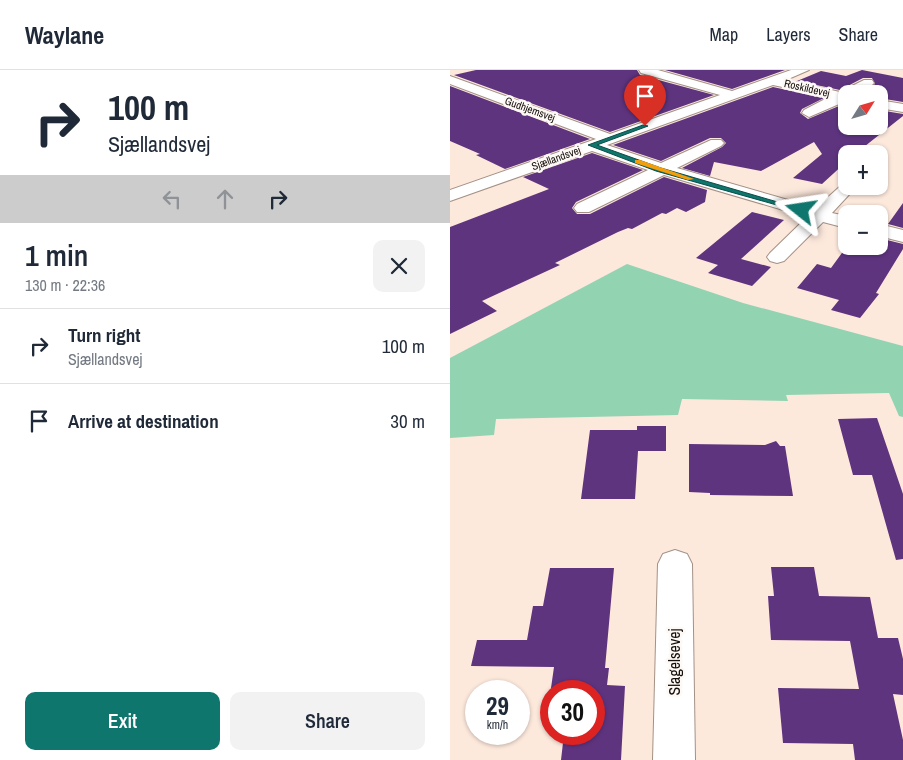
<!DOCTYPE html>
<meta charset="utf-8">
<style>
:root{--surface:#fff;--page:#f2f2f3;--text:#1f2937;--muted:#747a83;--line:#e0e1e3;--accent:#0f766e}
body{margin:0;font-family:"Archivo Narrow",sans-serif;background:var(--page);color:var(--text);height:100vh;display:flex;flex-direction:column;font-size:19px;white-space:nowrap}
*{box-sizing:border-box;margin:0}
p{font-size:16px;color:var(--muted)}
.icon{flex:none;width:28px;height:28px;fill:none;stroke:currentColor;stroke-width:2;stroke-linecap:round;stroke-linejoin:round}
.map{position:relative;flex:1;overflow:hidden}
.details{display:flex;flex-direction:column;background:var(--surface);width:450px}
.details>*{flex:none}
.banner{background:#fff;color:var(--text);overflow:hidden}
.needle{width:32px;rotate:53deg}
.tools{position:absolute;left:388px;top:15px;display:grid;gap:10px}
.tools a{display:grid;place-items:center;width:50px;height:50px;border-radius:10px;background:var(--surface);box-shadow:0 1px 4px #0004;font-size:25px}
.speed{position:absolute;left:15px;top:610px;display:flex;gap:10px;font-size:25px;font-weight:700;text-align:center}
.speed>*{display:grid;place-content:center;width:65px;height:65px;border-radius:50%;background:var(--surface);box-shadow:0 1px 4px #0004;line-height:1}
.speed small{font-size:12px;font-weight:400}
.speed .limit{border:8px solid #d22;background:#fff;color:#111}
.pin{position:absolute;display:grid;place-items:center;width:42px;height:42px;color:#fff;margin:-51px -21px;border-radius:50% 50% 50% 0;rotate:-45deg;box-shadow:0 0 5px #0007}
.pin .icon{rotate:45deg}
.me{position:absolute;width:55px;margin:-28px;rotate:285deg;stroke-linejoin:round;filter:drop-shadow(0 0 4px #0008)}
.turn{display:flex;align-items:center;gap:18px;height:105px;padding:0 25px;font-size:22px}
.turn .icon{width:65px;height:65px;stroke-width:2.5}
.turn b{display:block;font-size:35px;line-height:42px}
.lanes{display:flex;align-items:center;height:48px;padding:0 25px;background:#0003;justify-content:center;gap:25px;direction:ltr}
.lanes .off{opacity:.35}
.round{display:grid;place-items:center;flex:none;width:52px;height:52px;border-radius:10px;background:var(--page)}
.headline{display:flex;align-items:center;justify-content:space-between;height:85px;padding:0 25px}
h1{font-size:30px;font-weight:600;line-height:38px}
.primary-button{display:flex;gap:10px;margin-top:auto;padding:10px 25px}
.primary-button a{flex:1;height:58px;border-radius:10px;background:var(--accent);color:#fff;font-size:20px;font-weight:600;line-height:58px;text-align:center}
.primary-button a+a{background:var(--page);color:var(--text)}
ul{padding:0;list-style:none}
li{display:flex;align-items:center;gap:15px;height:75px;padding:0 25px;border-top:1px solid var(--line)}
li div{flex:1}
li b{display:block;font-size:19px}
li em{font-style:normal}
header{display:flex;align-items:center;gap:30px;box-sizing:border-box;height:70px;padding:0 25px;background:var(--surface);border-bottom:1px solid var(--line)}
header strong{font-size:24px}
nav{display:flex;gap:28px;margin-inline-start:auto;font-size:18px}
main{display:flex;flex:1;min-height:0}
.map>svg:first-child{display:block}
.green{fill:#92d3b1}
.building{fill:#5e347f}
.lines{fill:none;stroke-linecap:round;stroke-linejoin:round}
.minor-casing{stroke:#a49186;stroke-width:2}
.minor{fill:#fff;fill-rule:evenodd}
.route{fill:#0f766e;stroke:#0a4d48}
.slow{fill:#f59e0b}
.labels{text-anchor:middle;stroke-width:5;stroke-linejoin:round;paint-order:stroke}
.far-street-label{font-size:11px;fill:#160f0b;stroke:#fdf9f6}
.near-street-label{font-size:16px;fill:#160f0b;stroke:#fdf9f6}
</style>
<header>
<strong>Waylane</strong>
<nav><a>Map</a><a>Layers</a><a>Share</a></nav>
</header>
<main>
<section class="details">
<div class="banner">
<div class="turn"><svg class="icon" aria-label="right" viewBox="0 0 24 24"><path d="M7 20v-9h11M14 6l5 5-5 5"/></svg><div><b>100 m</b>Sjællandsvej</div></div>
<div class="lanes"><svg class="icon off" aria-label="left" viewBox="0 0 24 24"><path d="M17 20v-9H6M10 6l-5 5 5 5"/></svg><svg class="icon off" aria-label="ahead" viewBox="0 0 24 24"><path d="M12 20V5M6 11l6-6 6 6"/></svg><svg class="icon" aria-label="right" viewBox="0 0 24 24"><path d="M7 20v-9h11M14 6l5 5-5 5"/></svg></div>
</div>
<div class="headline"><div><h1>1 min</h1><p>130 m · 22:36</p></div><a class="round"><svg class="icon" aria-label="close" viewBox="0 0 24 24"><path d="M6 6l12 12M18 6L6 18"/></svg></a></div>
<ul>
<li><svg class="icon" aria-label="right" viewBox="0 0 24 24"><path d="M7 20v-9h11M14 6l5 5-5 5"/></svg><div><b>Turn right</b><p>Sjællandsvej</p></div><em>100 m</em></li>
<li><svg class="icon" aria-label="arrive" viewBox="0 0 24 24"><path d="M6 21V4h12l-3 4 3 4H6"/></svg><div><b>Arrive at destination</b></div><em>30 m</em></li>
</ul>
<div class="primary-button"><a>Exit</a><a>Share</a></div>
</section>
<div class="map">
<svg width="453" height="690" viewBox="0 0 453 690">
<rect width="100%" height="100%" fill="#fde8dc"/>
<path class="green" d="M 177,194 L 293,233 L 453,276 L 453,347 L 449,346 L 439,323 L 336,325 L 338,331 L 232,329 L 228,345 L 46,349 L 44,365 L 0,368 L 0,288 Z"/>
<g class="building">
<path d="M 26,0 L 187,0 L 190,5 L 264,25 L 160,62 L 4,5 Z"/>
<path d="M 215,0 L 335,0 L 282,19 Z"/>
<path d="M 412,0 L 453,8 L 453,32 L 429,28 L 429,24 L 411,24 L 425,14 L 422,8 L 413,8 L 390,20 L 347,11 L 371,1 L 396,6 Z"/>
<path d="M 0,16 L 140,69 L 55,99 L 26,85 L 30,84 L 0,71 Z"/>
<path d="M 323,17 L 374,28 L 352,39 L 350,43 L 358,49 L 396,33 L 396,56 L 429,56 L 429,40 L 453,44 L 453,46 L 405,84 L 396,84 L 396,92 L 372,114 L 343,108 L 372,84 L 364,72 L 311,101 L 264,92 L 260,106 L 232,98 L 272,77 L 276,73 L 271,68 L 260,68 L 211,91 L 163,75 Z"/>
<path d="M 142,83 L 193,100 L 126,132 L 122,138 L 127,144 L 140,144 L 214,107 L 257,120 L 255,132 L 236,142 L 227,138 L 216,144 L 212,143 L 182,159 L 178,158 L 168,162 L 105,193 L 110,195 L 32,231 L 47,241 L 0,264 L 0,157 L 99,119 L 73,107 Z"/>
<path d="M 453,133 L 453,158 L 438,154 Z"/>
<path d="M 302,142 L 334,150 L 291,189 L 321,197 L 302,216 L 258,203 L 268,195 L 246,188 Z"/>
<path d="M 429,168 L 453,174 L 453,179 L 426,223 L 429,224 L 410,248 L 381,240 L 389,230 L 347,218 L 367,194 L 381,198 L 397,176 L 429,176 Z"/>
<path d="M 427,348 L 453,424 L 453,489 L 446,490 L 422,405 L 403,405 L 388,349 Z"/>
<path d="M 187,356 L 216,356 L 216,381 L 188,381 L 185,429 L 131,429 L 140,360 L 187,360 Z"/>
<path d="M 326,371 L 330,376 L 335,376 L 343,426 L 260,425 L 260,423 L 239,422 L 239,374 L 315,375 Z"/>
<path d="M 321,497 L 364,497 L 369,526 L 420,527 L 428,568 L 448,568 L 453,589 L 453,625 L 443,624 L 453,670 L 453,690 L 405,690 L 403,674 L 333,673 L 328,618 L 409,619 L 400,571 L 321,570 L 318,526 L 324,526 Z"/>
<path d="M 100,498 L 164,498 L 155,598 L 159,598 L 157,615 L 175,616 L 171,690 L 111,690 L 114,664 L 144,664 L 144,621 L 101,618 L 104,597 L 21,596 L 27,570 L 77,570 L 83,536 L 93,536 Z"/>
</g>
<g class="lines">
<defs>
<g id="minor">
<path d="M 189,0 L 208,0 L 282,21 L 341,0 L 359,0 L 336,10 L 390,22 L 414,10 L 422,10 L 424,13 C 417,21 407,24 396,24 L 396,31 L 359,47 L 352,43 L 354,40 L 379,27 L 323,15 L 157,75 L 211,93 L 261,70 L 271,70 L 274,73 L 271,76 L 227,98 L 366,138 L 396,111 L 396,116 L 407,116 L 382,143 L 396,146 L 396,158 L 373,152 L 334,191 L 327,193 L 320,191 L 317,187 L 320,183 L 357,147 L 214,105 L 139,142 L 127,142 L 124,138 L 127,134 L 198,100 L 142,81 L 0,131 L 0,120 L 146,69 L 0,14 L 0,6 L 160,64 L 270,25 L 191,3 Z"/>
<path d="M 429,30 L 453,34 L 453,42 L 429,38 Z"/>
<path d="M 429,154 L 453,160 L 453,172 L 429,166 Z"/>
<path d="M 225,480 L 237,484 L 242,494 L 245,690 L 203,690 L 208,494 L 213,484 Z"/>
</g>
</defs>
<use href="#minor" class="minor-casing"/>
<use href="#minor" class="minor"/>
</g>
<path class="route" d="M 193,55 L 198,56 L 147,75 L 211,98 L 355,140 L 348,141 L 206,101 L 138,75 Z"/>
<path class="slow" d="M 185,90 L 190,90 L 244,109 L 238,110 L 185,93 Z"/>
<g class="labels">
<g class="far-street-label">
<text transform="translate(357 18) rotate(13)" y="4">Roskildevej</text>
<text transform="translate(80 39) rotate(20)" y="4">Gudhjemsvej</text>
<text transform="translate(106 88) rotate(-20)" y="4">Sjællandsvej</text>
</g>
<g class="near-street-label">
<text transform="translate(224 592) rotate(-90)" y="6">Slagelsevej</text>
</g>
</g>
</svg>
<div class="tools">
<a><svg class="needle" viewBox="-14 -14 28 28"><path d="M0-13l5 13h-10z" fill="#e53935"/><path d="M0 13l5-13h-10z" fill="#747a83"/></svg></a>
<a>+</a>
<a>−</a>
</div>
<div class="speed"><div>29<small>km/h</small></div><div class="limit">30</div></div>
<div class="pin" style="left:195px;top:56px;background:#d93025"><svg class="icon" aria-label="arrive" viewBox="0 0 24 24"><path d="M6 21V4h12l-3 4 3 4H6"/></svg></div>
<svg class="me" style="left:351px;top:140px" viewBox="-20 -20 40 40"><path d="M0-17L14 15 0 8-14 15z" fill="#0f766e" stroke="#fff" stroke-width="4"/></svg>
</div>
</main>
